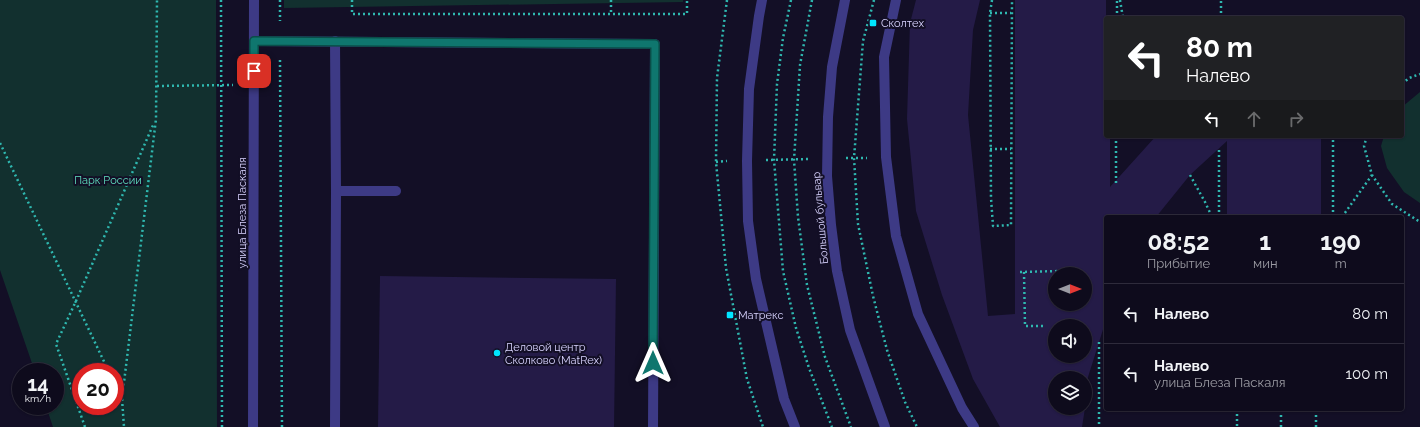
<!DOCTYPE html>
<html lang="ru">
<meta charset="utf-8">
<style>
:root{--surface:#0e0b1c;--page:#1c1929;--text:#f1f3f6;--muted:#9b9ba3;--line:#2e2b3b}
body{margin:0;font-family:Raleway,sans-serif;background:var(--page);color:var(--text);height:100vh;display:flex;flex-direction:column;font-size:15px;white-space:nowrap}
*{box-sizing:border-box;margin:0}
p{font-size:13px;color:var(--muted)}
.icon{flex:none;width:22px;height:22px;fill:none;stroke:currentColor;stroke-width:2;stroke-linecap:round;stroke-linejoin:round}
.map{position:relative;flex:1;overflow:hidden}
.details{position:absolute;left:1104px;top:215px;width:300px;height:196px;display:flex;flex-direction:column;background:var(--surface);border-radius:4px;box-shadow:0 1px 3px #0004,0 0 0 1px var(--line)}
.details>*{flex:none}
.top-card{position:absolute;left:1104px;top:16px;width:300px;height:122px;border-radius:4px;box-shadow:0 1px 3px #0004,0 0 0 1px var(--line);background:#202124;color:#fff;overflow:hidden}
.needle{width:26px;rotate:90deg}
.tools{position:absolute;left:1048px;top:267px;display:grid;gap:8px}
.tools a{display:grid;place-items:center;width:44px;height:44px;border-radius:50%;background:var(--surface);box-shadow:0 1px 3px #0004,0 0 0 1px var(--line);font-size:20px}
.speed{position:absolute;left:12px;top:363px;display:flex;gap:8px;font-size:20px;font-weight:700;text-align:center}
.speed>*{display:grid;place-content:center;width:52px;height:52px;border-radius:50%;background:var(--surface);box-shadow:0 1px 3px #0004,0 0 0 1px var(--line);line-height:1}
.speed small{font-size:10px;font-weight:400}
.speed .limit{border:6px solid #d22;background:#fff;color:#111}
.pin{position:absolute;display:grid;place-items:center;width:34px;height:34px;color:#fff;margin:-17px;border-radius:8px;box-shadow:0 2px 6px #0006}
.me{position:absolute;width:44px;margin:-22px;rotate:0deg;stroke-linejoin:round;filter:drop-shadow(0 0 3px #0008)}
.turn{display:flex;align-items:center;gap:14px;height:84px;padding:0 16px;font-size:18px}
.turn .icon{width:52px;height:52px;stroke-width:2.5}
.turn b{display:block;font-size:28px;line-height:34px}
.lanes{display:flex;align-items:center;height:38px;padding:0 16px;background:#0003;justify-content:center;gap:20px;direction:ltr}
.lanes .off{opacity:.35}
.eta{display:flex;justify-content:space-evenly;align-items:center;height:68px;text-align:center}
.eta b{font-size:24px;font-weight:700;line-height:28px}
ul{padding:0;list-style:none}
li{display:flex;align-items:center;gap:12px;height:60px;padding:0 16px;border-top:1px solid var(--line)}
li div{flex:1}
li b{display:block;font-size:15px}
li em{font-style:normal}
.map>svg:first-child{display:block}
.green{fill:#12302f;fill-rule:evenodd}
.building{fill:#241b47;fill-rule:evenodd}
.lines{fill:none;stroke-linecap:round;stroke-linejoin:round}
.path{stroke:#2fb8b0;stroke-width:2.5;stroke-dasharray:2 3;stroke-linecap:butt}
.lane{stroke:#3d3a85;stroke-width:10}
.street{stroke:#3d3a85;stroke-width:10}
.route-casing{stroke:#0a4d48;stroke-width:10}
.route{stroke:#0f766e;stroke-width:7}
.poi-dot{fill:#00e5ff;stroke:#130f26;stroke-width:1.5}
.labels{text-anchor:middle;stroke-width:4;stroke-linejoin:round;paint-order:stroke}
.poi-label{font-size:11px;fill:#d9d4ff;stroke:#130f26;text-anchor:start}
.park-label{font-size:11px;fill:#5fe0c0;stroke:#130f26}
.street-label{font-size:11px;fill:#d9d4ff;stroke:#130f26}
</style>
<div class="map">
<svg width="1420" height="427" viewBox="0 0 1420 427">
<rect width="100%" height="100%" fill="#130f26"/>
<g class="green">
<path d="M 0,0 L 216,0 L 217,427 L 53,427 L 46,406 L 55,406 L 55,372 L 35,372 L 0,270 ZM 81,372 L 115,372 L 115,406 L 81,406 Z"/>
<path d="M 284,0 L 683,0 L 683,2 L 284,8 Z"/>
<path d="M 1420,92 L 1420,203 L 1404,192 L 1387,168 L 1381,146 L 1384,136 L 1402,136 L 1402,107 Z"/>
</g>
<g class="building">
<path d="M 916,0 L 980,0 L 973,30 L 968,115 L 988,316 L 1015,314 L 1015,0 L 1106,0 L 1106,136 L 1110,136 L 1110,187 L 1156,136 L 1321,136 L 1321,217 L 1227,217 L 1227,141 L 1190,175 L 1156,217 L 1106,217 L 1106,320 L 1088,377 L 1085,404 L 1085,378 L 1055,378 L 1055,408 L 1085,408 L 1082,427 L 1000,427 L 973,379 L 942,295 L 916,211 L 907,119 L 910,23 ZM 1055,274 L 1085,274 L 1085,304 L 1055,304 ZM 1055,326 L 1085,326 L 1085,356 L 1055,356 Z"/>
<path d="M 380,276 L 616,279 L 614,427 L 378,427 Z"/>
</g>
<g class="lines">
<g class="path">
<path d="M 221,0 L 222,427"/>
<path d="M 280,0 L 280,21"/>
<path d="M 352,0 L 352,14 L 687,14 L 687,0"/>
<path d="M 611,0 L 611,13"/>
<path d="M 727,0 L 717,78 L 716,162 L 726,268 L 747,379 L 763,427"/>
<path d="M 791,0 L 783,38 L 777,84 L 774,160 L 783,271 L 796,328 L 809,368 L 832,427"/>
<path d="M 812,0 L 800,65 L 794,160 L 798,217 L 807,285 L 825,357 L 851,427"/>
<path d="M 874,0 L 863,41 L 854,158 L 858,224 L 873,296 L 887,350 L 905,402 L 917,427"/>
<path d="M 992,0 L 990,13 L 991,198 L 993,226 L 1011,225 L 1012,0"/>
<path d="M 1120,0 L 1123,18"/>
<path d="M 990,13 L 1011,13"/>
<path d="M 1117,18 L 1117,0"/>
<path d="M 1221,18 L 1221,0"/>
<path d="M 280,60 L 282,427"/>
<path d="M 1402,84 L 1409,78 L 1420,74"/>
<path d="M 157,86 L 233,85"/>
<path d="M 1367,136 L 1364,146 L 1372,175 L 1392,204 L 1420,222"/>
<path d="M 0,143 L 109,372"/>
<path d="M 990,149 L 1011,149"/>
<path d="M 846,158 L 867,158"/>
<path d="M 766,160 L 809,159"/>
<path d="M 716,162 L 727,161"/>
<path d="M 1190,175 L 1205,202 L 1212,217"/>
<path d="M 1116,183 L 1116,136"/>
<path d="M 1219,217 L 1219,149"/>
<path d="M 1333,217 L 1333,136"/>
<path d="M 1342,217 L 1372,175"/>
<path d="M 1020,272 L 1060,271"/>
<path d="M 1024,272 L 1025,326 L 1043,326"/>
<path d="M 1099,342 L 1099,427"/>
<path d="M 115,384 L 122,399 L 156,119 L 157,0"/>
<path d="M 122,399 L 124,427"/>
<path d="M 1237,409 L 1237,427"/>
<path d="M 85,427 L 56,344 L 76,301 L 154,123"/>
<path d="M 1281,427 L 1281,409"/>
<path d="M 1316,427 L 1316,409"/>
</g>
<g class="lane">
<path d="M 896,0 L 884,57 L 886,157 L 896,236 L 918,314 L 962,408 L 974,427"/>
<path d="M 254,41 L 655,44 L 653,427"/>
<path d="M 336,191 L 396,191"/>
<path d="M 335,427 L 336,191 L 335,41"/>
</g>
<g class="street">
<path d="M 762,0 L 759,16 L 749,89 L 747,161 L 748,221 L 756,279 L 784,399 L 795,427"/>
<path d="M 845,0 L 832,67 L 828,117 L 827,176 L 831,225 L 837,271 L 850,330 L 885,427"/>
<path d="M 253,427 L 254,0"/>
</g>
</g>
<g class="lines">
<defs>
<path id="route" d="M 254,71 L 254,41 L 655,44 L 653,363"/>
</defs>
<use href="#route" class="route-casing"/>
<use href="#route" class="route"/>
</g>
<g class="poi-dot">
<rect x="869" y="19" width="8" height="8" rx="2"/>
<rect x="726" y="311" width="8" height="8" rx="2"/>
<circle cx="497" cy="353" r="4"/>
</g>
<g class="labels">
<g class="poi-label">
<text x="881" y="27">Сколтех</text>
<text x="738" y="319">Матрекс</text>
<text x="505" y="351">Деловой центр<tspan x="505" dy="13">Сколково (MatRex)</tspan></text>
</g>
<g class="park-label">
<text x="108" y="184">Парк России</text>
</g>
<g class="street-label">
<text transform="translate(242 213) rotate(-90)" y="4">улица Блеза Паскаля</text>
<text transform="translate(820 218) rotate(-95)" y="4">Большой бульвар</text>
</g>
</g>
</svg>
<div class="tools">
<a><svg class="needle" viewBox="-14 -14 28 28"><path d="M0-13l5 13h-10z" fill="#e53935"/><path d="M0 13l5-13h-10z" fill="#9b9ba3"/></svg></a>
<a><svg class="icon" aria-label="sound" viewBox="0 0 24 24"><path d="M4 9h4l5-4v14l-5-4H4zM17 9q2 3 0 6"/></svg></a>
<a><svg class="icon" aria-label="layers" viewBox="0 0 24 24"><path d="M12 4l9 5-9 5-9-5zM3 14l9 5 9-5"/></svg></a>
</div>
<div class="speed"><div>14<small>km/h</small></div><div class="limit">20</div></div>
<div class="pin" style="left:254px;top:71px;background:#d93025"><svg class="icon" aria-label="arrive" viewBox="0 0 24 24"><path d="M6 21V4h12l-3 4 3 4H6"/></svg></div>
<svg class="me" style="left:653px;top:363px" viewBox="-20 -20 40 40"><path d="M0-17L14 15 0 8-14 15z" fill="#0f766e" stroke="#fff" stroke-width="4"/></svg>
<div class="top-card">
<div class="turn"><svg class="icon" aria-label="left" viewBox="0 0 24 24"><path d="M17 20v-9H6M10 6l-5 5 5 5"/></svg><div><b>80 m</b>Налево</div></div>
<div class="lanes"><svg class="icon" aria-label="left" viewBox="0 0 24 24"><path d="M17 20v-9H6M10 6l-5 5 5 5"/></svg><svg class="icon off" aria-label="ahead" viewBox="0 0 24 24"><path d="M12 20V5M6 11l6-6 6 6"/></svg><svg class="icon off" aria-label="right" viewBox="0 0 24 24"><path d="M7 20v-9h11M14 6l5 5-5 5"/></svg></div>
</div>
<section class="details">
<div class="eta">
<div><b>08:52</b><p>Прибытие</p></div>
<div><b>1</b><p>мин</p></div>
<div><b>190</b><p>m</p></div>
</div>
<ul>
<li><svg class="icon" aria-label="left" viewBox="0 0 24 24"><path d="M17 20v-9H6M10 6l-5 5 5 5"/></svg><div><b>Налево</b></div><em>80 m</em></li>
<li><svg class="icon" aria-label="left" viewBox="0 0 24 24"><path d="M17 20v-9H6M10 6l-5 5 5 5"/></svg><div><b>Налево</b><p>улица Блеза Паскаля</p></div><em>100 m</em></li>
</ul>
</section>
</div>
